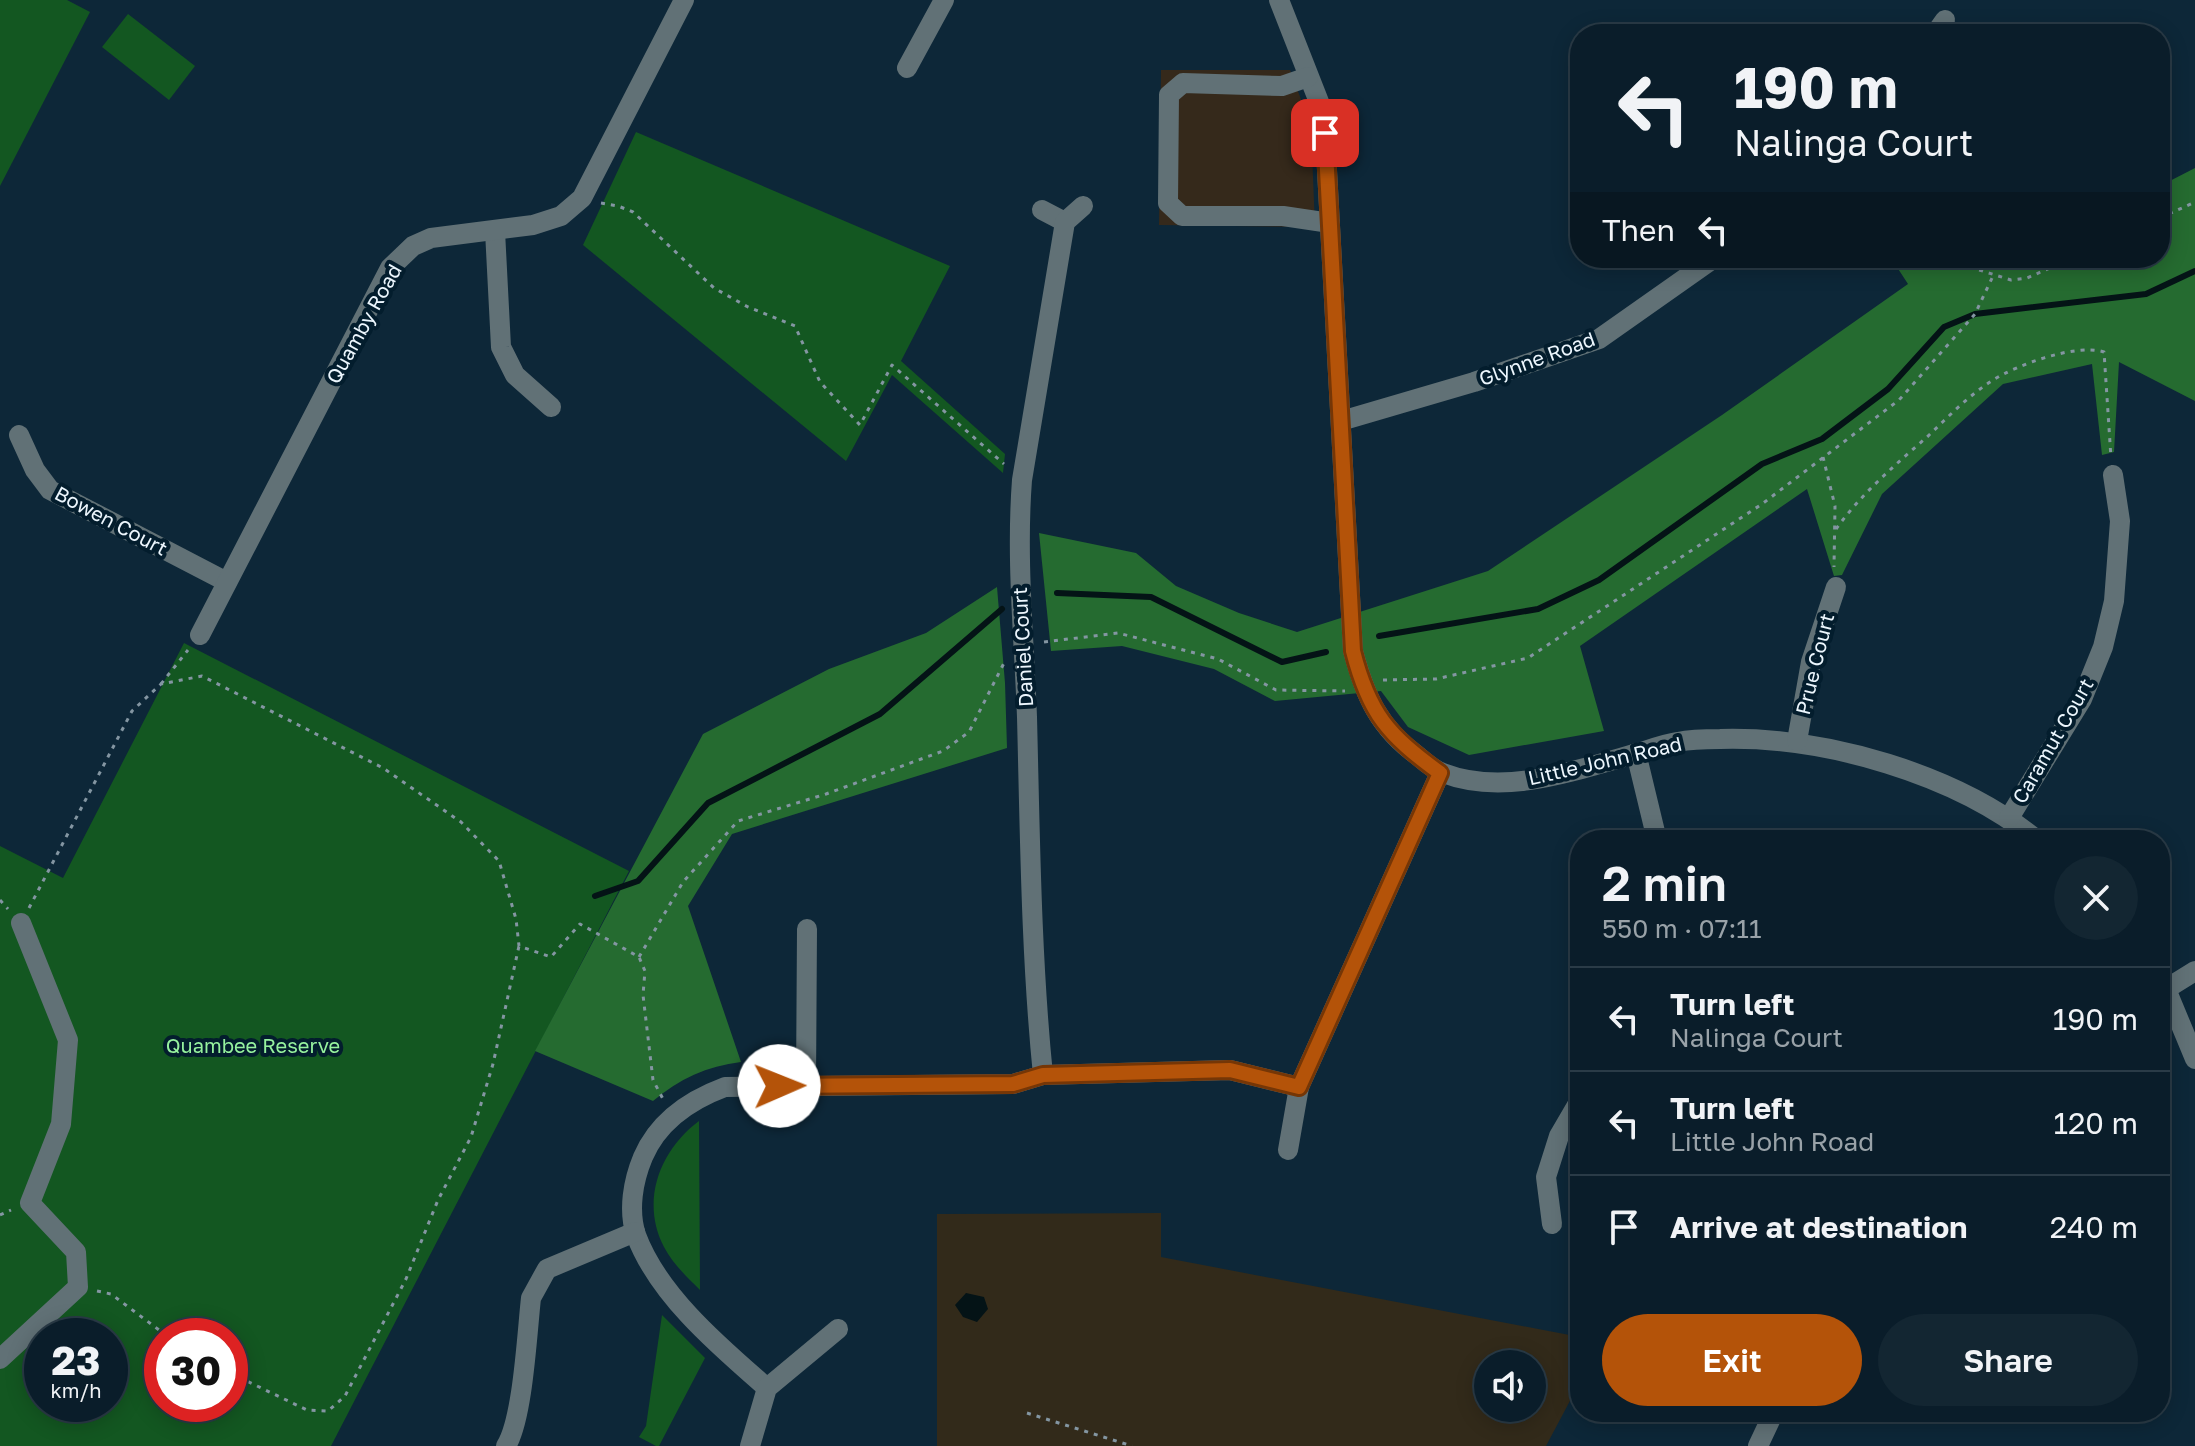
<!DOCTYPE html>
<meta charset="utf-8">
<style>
:root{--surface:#0a1d2a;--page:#132632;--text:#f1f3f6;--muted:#99a2a8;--line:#2a3b47;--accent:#b45309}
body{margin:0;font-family:"Golos Text",sans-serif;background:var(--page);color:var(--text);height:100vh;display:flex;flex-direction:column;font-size:30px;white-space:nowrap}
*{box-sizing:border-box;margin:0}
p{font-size:26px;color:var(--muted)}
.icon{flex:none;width:44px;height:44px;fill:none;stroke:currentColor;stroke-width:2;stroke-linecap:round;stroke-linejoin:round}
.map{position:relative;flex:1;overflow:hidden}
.drawer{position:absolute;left:1570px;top:830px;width:600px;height:592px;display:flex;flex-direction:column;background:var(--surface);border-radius:32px;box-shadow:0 4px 20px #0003,0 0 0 2px var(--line)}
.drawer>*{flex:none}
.hud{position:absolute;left:1570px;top:24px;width:600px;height:244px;border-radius:32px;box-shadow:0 4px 20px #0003,0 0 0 2px var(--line);background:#0a1d2a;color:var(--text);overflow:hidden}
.fabs{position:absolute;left:1474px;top:1350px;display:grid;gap:16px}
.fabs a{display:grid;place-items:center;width:72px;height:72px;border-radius:50%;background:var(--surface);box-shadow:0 4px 20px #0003,0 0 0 2px var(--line);font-size:40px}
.speed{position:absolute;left:24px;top:1318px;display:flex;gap:16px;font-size:40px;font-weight:700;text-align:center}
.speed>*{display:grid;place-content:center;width:104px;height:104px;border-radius:50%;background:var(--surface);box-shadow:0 4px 20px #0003,0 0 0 2px var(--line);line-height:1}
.speed small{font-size:20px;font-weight:400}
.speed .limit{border:12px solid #d22;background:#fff;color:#111}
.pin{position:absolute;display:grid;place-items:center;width:68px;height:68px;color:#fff;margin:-34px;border-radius:16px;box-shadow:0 4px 12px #0006}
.me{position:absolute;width:88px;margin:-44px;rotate:89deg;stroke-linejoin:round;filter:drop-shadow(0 0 6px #0008)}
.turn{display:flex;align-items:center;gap:28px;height:168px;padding:0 32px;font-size:36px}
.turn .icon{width:104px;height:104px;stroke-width:2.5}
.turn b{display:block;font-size:56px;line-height:68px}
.then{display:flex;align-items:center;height:76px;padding:0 32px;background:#0003;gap:16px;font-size:30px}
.round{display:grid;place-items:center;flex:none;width:84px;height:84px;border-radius:42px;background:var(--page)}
.overview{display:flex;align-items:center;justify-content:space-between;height:136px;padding:0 32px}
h1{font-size:48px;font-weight:600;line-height:60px}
.button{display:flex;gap:16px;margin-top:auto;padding:16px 32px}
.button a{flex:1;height:92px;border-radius:48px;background:var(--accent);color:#fff;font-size:32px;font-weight:600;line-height:92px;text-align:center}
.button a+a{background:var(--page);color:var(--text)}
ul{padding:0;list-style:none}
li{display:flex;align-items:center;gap:24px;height:104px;padding:0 32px;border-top:2px solid var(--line)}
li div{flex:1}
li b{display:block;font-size:30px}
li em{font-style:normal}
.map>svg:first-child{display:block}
.commercial{fill:#35291b}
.education{fill:#322a1a;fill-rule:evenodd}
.green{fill:#135721;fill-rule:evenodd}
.forest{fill:#256b30}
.water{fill:#041316}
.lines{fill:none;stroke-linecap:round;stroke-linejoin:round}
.stream{stroke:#041316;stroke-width:6}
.path{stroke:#8496a2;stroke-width:3;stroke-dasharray:4 6;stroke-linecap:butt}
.minor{stroke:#617176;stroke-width:20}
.route-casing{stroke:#753606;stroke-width:20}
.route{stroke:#b45309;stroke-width:14}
.labels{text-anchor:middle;stroke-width:8;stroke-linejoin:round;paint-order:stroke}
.street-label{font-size:20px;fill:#ecf6fd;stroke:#031d2d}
.park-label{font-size:20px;fill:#96f29e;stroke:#031d2d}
</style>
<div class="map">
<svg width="2195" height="1446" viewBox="0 0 2195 1446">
<rect width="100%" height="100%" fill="#0d2738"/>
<path class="commercial" d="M 1161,70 L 1290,70 L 1311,126 L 1315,227 L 1159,225 Z"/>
<path class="education" d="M 1161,1213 L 1161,1257 L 1580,1337 L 1580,1382 L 1546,1446 L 937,1446 L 937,1214 ZM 1488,1364 L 1532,1364 L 1532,1408 L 1488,1408 Z"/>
<g class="green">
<path d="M 0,0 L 67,0 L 90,12 L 0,186 Z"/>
<path d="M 128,14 L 195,66 L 169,100 L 102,47 Z"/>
<path d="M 636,132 L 950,266 L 901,361 L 1005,454 L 1003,473 L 892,375 L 846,461 L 583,245 Z"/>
<path d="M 184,643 L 629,871 L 331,1446 L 0,1446 L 0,846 L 63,878 ZM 42,1336 L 110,1336 L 110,1404 L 42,1404 ZM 162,1336 L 230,1336 L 230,1404 L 162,1404 Z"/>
<path d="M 699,1121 L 700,1290 C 687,1277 673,1264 664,1247 C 640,1201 660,1150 699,1121 Z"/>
<path d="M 662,1315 L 705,1358 L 659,1446 L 656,1446 L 639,1437 L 646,1426 Z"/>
</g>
<g class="forest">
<path d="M 2195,168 L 2195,401 L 2119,362 L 2114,452 L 2102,455 L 2092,364 L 2003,384 L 1882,494 L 1842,575 L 1834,576 L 1807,489 L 1580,646 L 1604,731 L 1469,755 L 1408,727 L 1381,691 L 1275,701 L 1214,669 L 1122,646 L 1051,651 L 1039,533 L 1136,553 L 1176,586 L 1239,613 L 1297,632 L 1488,571 L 1722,415 L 1908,284 L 1891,258 L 2160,258 L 2160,186 Z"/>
<path d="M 997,587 L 1005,683 L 1007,748 L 732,834 L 688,906 L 741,1062 C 707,1066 679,1079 653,1101 L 535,1051 L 703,734 L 829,669 L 926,633 Z"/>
</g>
<path class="water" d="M 966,1293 L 984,1297 L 988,1309 L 977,1322 L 963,1317 L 955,1305 Z"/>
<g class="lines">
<g class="stream">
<path d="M 1057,593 L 1151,597 L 1282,662 L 1326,652"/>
<path d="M 1379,636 L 1538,609 L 1599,580 L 1762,464 L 1822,439 L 1888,389 L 1944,327 L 1975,314 L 2146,294 L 2195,271"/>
<path d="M 595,896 L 638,881 L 708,803 L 880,714 L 1002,609"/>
</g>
<g class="path">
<path d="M 601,203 L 618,206 L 633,212 L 714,288 L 748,307 L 795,326 L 820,382 L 860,425 L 892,365 L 1004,464"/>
<path d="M 2160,218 L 2195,202"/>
<path d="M 1941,258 L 2011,280 L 2027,278 L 2073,258"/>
<path d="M 1823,457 L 1835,506 L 1834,567"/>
<path d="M 1836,529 C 1861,494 1895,465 1927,437 C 1948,417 1968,396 1993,380 C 2017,365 2076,343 2104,352 L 2111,458"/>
<path d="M 1044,642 L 1118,633 L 1218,659 L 1276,690 L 1345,691"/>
<path d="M 1383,680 L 1436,679 L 1528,658 L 1762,504 L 1899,400 L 1975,314 L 1993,276"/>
<path d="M 161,684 L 188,650"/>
<path d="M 0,900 L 8,909"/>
<path d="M 29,908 L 132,711 L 161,684 L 202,676 L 383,768 L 461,822 L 499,861 L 516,919 L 519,946 L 551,957 L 580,924 L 639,957 L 645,971 L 643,995 L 653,1080 L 663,1099"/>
<path d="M 639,957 L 683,882 L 738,821 L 826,794 L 943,751 L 969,732 L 1004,663"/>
<path d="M 0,1215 L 11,1210"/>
<path d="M 97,1291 L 111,1294 L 167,1336"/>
<path d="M 230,1373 L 307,1410 L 328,1411 L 345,1396 L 406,1279 L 438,1200 L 471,1137 L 493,1064 L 519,946"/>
<path d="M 1027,1413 L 1132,1446"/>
</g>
<g class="minor">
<path d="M 1279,0 L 1321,107 L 1325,133 L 1353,651 C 1365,696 1379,728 1418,756 C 1425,762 1434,770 1443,773 C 1505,797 1576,770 1638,753 C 1651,749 1665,744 1678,742 C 1692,739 1707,739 1720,739 C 1825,736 1956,774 2037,840"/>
<path d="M 1935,34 L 1945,20"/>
<path d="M 907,68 L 944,0"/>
<path d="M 1308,77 L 1282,86 L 1183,83 L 1169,95 L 1168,203 L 1182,216 L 1283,216 L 1330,223"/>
<path d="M 1042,210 L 1065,222"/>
<path d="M 495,231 L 501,347 L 515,375 L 551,407"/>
<path d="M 1341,421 L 1474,382 L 1599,339 L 1714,258"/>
<path d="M 19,435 L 35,470 L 50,490 L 227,582"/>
<path d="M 200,635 L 390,268 L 413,246 L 431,238 L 533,225 L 561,216 L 582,198 L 684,0"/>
<path d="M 1797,741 L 1811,662 L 1836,587"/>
<path d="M 1636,753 L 1657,840"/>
<path d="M 2009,818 L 2082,699 L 2103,647 L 2114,601 L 2120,521 L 2113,475"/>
<path d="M 2160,981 L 2166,989 L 2195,1059"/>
<path d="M 2166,989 L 2195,971"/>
<path d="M 1043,1075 C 1031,956 1030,836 1027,717 C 1024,637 1016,559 1022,480 L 1065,222 L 1083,206"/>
<path d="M 806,1085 L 807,929"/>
<path d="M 1288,1150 L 1299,1087 L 1440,773"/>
<path d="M 1552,1224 L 1546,1177 L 1559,1136 L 1580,1100"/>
<path d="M 0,1359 L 78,1287 L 76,1252 L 30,1203 L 61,1124 L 68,1040 L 21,923"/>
<path d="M 767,1388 C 720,1347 658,1295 636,1235 C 628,1210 633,1181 643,1157 C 658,1122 690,1100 725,1087 L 1013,1084 L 1043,1075 L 1230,1070 L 1299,1087"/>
<path d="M 506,1446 C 523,1419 527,1333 531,1298 L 547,1269 L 635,1232"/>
<path d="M 750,1446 L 767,1388 L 838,1329"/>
<path d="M 1758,1446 L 1774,1412"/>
</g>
</g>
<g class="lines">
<defs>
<path id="route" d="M 779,1086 L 1013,1084 L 1043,1075 L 1230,1070 L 1299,1087 L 1440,773 C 1388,735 1369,714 1353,651 L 1325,133"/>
</defs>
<use href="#route" class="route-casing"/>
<use href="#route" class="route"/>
</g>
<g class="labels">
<g class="street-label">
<text transform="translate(364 324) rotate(-61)" y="7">Quamby Road</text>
<text transform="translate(1537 359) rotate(-20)" y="7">Glynne Road</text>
<text transform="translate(111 521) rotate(28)" y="7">Bowen Court</text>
<text transform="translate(1023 647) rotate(-93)" y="7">Daniel Court</text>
<text transform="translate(1815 664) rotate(-76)" y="7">Prue Court</text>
<text transform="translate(2053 741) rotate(-60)" y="7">Caramut Court</text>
<text transform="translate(1605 761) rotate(-13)" y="7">Little John Road</text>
</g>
<g class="park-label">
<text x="253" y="1053">Quambee Reserve</text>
</g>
</g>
</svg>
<div class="fabs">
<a><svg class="icon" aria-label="sound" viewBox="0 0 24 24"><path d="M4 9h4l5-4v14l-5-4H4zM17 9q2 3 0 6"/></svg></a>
</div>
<div class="speed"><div>23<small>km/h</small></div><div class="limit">30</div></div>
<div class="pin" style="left:1325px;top:133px;background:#d93025"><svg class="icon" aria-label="arrive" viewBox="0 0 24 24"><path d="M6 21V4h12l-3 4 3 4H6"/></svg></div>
<svg class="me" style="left:779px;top:1086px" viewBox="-20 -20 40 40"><circle r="19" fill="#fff"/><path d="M0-13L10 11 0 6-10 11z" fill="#b45309"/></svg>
<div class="hud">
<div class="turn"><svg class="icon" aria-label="left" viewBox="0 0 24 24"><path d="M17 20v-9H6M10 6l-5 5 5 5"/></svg><div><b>190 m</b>Nalinga Court</div></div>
<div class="then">Then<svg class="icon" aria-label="left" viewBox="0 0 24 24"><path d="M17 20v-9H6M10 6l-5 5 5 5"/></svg></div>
</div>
<section class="drawer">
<div class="overview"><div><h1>2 min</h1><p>550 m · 07:11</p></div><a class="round"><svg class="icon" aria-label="close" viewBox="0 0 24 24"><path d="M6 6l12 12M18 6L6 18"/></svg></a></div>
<ul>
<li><svg class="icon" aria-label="left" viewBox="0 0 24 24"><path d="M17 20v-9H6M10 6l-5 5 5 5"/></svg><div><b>Turn left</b><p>Nalinga Court</p></div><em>190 m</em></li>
<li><svg class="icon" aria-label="left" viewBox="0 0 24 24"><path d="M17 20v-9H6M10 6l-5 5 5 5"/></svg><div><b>Turn left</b><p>Little John Road</p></div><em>120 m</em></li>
<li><svg class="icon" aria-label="arrive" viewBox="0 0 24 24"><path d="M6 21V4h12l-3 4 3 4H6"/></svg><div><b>Arrive at destination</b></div><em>240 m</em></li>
</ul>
<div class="button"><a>Exit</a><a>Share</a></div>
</section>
</div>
